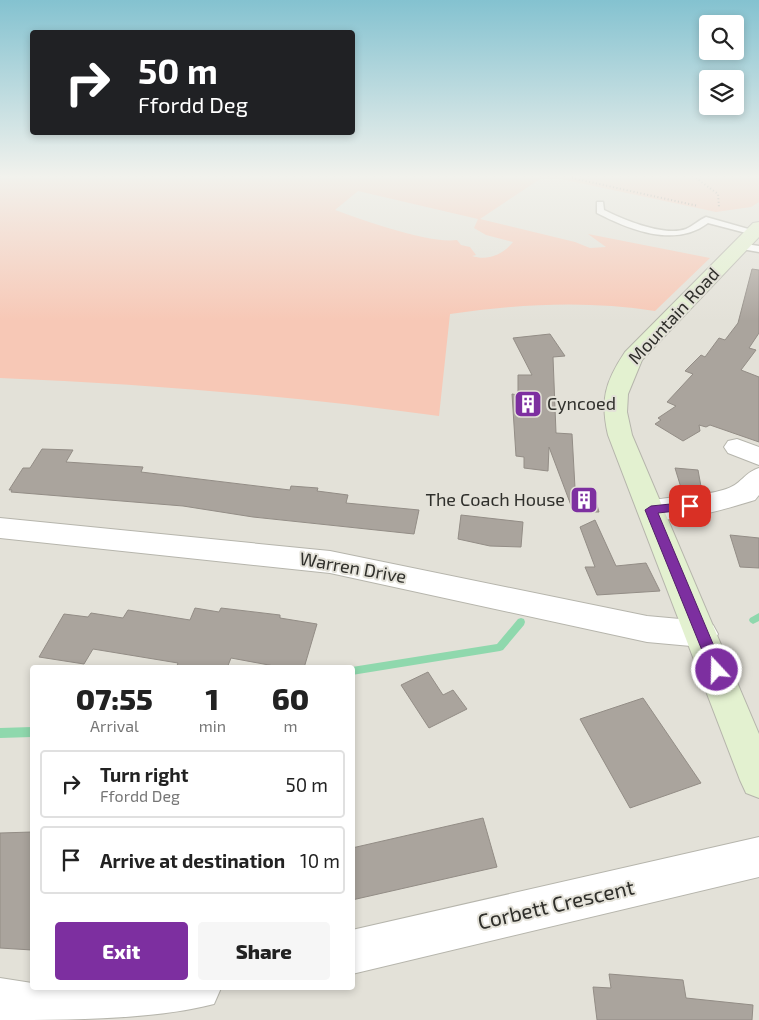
<!DOCTYPE html>
<style>
:root{--surface:#fff;--page:#f6f6f6;--text:#222;--muted:#767676;--line:#e0e0e0;--accent:#7d2fa0}
body{margin:0;font-family:"Exo 2",sans-serif;background:var(--page);color:var(--text);height:100vh;display:flex;flex-direction:column;font-size:19px;white-space:nowrap}
*{box-sizing:border-box;margin:0}
p{font-size:16px;color:var(--muted)}
.icon{flex:none;width:28px;height:28px;fill:none;stroke:currentColor;stroke-width:2;stroke-linecap:round;stroke-linejoin:round}
.map{position:relative;flex:1;overflow:hidden}
.panel{position:absolute;left:30px;top:665px;width:325px;height:325px;display:flex;flex-direction:column;background:var(--surface);border-radius:5px;box-shadow:0 2px 8px #0003}
.panel>*{flex:none}
.top-card{position:absolute;left:30px;top:30px;width:325px;height:105px;border-radius:5px;box-shadow:0 2px 8px #0003;background:#202124;color:#fff;overflow:hidden}
.controls{position:absolute;left:699px;top:15px;display:grid;gap:10px}
.controls a{display:grid;place-items:center;width:45px;height:45px;border-radius:5px;background:var(--surface);box-shadow:0 2px 8px #0003;font-size:25px}
.pin{position:absolute;display:grid;place-items:center;width:42px;height:42px;color:#fff;margin:-21px;border-radius:10px;box-shadow:0 2px 8px #0006}
.me{position:absolute;width:55px;margin:-28px;rotate:339deg;stroke-linejoin:round;filter:drop-shadow(0 0 4px #0008)}
.turn{display:flex;align-items:center;gap:18px;height:105px;padding:0 25px;font-size:22px}
.turn .icon{width:65px;height:65px;stroke-width:2.5}
.turn b{display:block;font-size:35px;line-height:42px}
.eta{display:flex;justify-content:space-evenly;align-items:center;height:85px;text-align:center}
.eta b{font-size:30px;font-weight:800;line-height:35px}
.button{display:flex;gap:10px;margin-top:auto;padding:10px 25px}
.button a{flex:1;height:58px;border-radius:5px;background:var(--accent);color:#fff;font-size:20px;font-weight:800;line-height:58px;text-align:center}
.button a+a{background:var(--page);color:var(--text)}
ul{padding:0;list-style:none}
li{display:flex;align-items:center;gap:15px;height:68px;margin:0 10px 8px;padding:0 15px;border:2px solid var(--line);border-radius:5px}
li div{flex:1}
li b{display:block;font-size:19px}
li em{font-style:normal}
.map>svg:first-child{display:block}
.green{fill:#f7c8b6;fill-rule:evenodd}
.lines{fill:none;stroke-linecap:round;stroke-linejoin:round}
.stream{fill:#8fd8ad;fill-rule:evenodd}
.building{fill:#aaa49d;stroke:#938d86}
.lane-casing{stroke:#b6b5ac;stroke-width:3}
.street-casing{stroke:#b6b5ac;stroke-width:2}
.secondary-casing{stroke:#b6b5ac;stroke-width:2}
.path{stroke:#888781;stroke-width:2;stroke-dasharray:1 2.5;stroke-linecap:butt}
.lane{fill:#fff;fill-rule:evenodd}
.street{fill:#fff;fill-rule:evenodd}
.secondary{fill:#e3f1d0;fill-rule:evenodd}
.route{fill:#7d2fa0;stroke:#511f68}
.labels{text-anchor:middle;stroke-width:4;stroke-linejoin:round;paint-order:stroke}
.street-label{font-size:18px;fill:#2f2f2b;stroke:#e3e1d8}
.poi-label{font-size:18px;fill:#2f2f2b;stroke:#e3e1d8;text-anchor:start}
.near-street-label{font-size:21px;fill:#2f2f2b;stroke:#e3e1d8}
</style>
<div class="map">
<svg width="759" height="1020" viewBox="0 0 759 1020">
<rect width="100%" height="100%" fill="#e3e1d8"/>
<g class="green">
<path d="M 0,179 L 540,179 L 480,219 L 575,242 L 590,248 L 606,247 L 588,234 L 710,258 L 655,311 C 586,300 519,304 450,314 L 439,416 C 293,396 147,384 0,378 ZM 358,191 L 478,219 L 474,228 L 486,235 L 513,242 C 503,255 487,261 472,256 L 476,255 L 470,247 L 461,245 L 457,240 C 429,244 363,220 335,210 Z"/>
<path d="M 561,179 L 759,179 L 759,202 L 751,207 L 716,212 Z"/>
</g>
<g class="lines">
<g class="stream">
<path d="M 759,613 L 759,621 L 753,624 L 750,622 L 749,620 L 750,618 Z"/>
<path d="M 521,618 L 524,619 L 525,622 L 524,625 L 503,650 L 500,651 L 352,675 L 352,668 L 351,668 L 352,667 L 497,644 L 518,619 Z"/>
<path d="M 32,727 L 32,737 L 0,738 L 0,728 Z"/>
</g>
</g>
<g class="building">
<path d="M 752,269 L 759,270 L 759,333 L 749,348 L 756,350 L 741,370 L 759,377 L 759,442 L 710,425 L 706,427 L 699,425 L 700,431 L 683,441 L 655,424 L 661,420 L 658,418 L 676,406 L 667,402 L 693,374 L 685,371 L 701,355 L 705,357 L 719,338 L 725,340 L 738,323 Z"/>
<path d="M 550,334 L 565,356 L 553,357 L 556,433 L 572,434 L 575,488 L 592,488 L 599,512 L 575,512 L 575,507 L 572,508 L 549,447 L 548,471 L 524,468 L 524,457 L 516,456 L 512,394 L 518,395 L 518,375 L 532,375 L 513,338 Z"/>
<path d="M 42,449 L 73,450 L 66,462 L 143,467 L 141,472 L 290,490 L 291,486 L 318,488 L 317,491 L 348,495 L 346,503 L 419,510 L 414,534 L 253,517 L 183,506 L 11,492 L 12,490 L 9,490 L 23,468 L 30,468 Z"/>
<path d="M 675,468 L 698,470 L 702,492 L 682,491 Z"/>
<path d="M 461,515 L 523,522 L 521,547 L 490,546 L 458,539 Z"/>
<path d="M 595,520 L 616,566 L 646,563 L 660,591 L 597,595 L 585,567 L 595,567 L 580,527 Z"/>
<path d="M 730,535 L 759,538 L 759,568 L 740,567 Z"/>
<path d="M 195,608 L 219,612 L 221,608 L 280,615 L 280,618 L 317,624 L 304,668 L 285,668 L 231,658 L 227,668 L 176,668 L 178,663 L 93,649 L 84,664 L 39,657 L 64,614 L 88,617 L 91,613 L 123,618 L 128,610 L 190,620 Z"/>
<path d="M 428,672 L 443,695 L 453,690 L 467,709 L 429,728 L 401,685 Z"/>
<path d="M 643,698 L 701,783 L 630,808 L 580,719 Z"/>
<path d="M 483,818 L 497,867 L 352,900 L 352,848 Z"/>
<path d="M 32,832 L 32,950 L 0,948 L 0,833 Z"/>
<path d="M 609,974 L 683,980 L 686,998 L 753,1005 L 752,1020 L 597,1020 L 593,987 L 611,988 Z"/>
</g>
<g class="lines">
<defs>
<g id="lane">
<path d="M 597,202 L 603,202 L 604,210 C 624,220 665,237 686,229 C 693,226 699,220 706,217 L 759,232 L 754,235 L 708,223 C 675,248 630,230 597,213 Z"/>
<path d="M 739,243 L 759,246 L 759,252 L 736,248 L 734,246 Z"/>
</g>
<g id="street">
<path d="M 737,439 L 759,447 L 759,465 L 728,453 L 724,447 L 728,441 Z"/>
<path d="M 759,468 L 759,495 L 755,500 C 725,509 672,526 641,517 L 637,510 L 641,503 C 668,495 697,498 723,490 C 742,485 743,473 759,468 Z"/>
<path d="M 0,518 L 330,551 L 647,616 L 702,621 L 713,625 L 718,634 L 713,643 L 702,647 L 647,642 L 330,573 L 0,538 Z"/>
<path d="M 759,837 L 759,877 L 352,974 L 352,930 Z"/>
<path d="M 0,978 L 32,983 L 32,988 L 221,988 L 214,1004 C 153,1020 66,1020 0,1020 Z"/>
</g>
<path id="secondary" d="M 759,222 L 759,237 L 642,360 L 628,394 L 627,412 L 632,435 L 759,734 L 759,798 L 746,793 L 740,780 L 608,435 C 600,400 605,382 625,352 L 753,223 Z"/>
</defs>
<use href="#lane" class="lane-casing"/>
<use href="#street" class="street-casing"/>
<use href="#secondary" class="secondary-casing"/>
<g class="path">
<path d="M 572,178 L 698,206"/>
<path d="M 696,178 L 718,194 L 719,207"/>
</g>
<use href="#lane" class="lane"/>
<use href="#street" class="street"/>
<use href="#secondary" class="secondary"/>
</g>
<linearGradient id="sky" x2="0" y2="1"><stop stop-color="#84c2d0"/><stop offset="0.55" stop-color="#f2f2ed"/><stop offset="1" stop-color="#f2f2ed" stop-opacity="0"/></linearGradient>
<rect width="759" height="321" fill="url(#sky)"/>
<path class="route" d="M 690,502 L 696,506 L 694,509 L 658,513 L 724,670 L 722,675 L 717,676 L 712,675 L 710,670 L 645,510 L 651,506 Z"/>
<defs>
<symbol id="building-square" viewBox="-11 -11 22 22"><rect x="-9" y="-9" width="18" height="18" rx="4" fill="#7d2fa0" stroke="#e3e1d8"/><path d="M-4-6H4V6H1V3H-1V6H-4ZM-2.5-4.3h1.7v1.8h-1.7ZM.8-4.3h1.7v1.8H.8ZM-2.5-1h1.7V.8h-1.7ZM.8-1h1.7V.8H.8Z" fill="#fff"/></symbol>
</defs>
<g fill-rule="evenodd">
<use href="#building-square" x="512" y="388" width="32" height="32"/>
<use href="#building-square" x="568" y="484" width="32" height="32"/>
</g>
<g class="labels">
<g class="street-label">
<text transform="translate(674 316) rotate(-47)" y="6">Mountain Road</text>
<text transform="translate(353 568) rotate(10)" y="6">Warren Drive</text>
</g>
<g class="poi-label">
<text x="547" y="410">Cyncoed</text>
<text x="565" y="506" text-anchor="end">The Coach House</text>
</g>
<g class="near-street-label">
<text transform="translate(556 905) rotate(-13)" y="7">Corbett Crescent</text>
</g>
</g>
</svg>
<div class="controls">
<a><svg class="icon" aria-label="search" viewBox="0 0 24 24"><circle cx="10" cy="10" r="6"/><path d="M15 15l6 6"/></svg></a>
<a><svg class="icon" aria-label="layers" viewBox="0 0 24 24"><path d="M12 4l9 5-9 5-9-5zM3 14l9 5 9-5"/></svg></a>
</div>
<div class="pin" style="left:690px;top:506px;background:#d93025"><svg class="icon" aria-label="arrive" viewBox="0 0 24 24"><path d="M6 21V4h12l-3 4 3 4H6"/></svg></div>
<svg class="me" style="left:717px;top:670px" viewBox="-20 -20 40 40"><circle r="17" fill="#7d2fa0" stroke="#fff" stroke-width="3"/><path d="M0-11L8 9 0 5-8 9z" fill="#fff"/></svg>
<div class="top-card">
<div class="turn"><svg class="icon" aria-label="right" viewBox="0 0 24 24"><path d="M7 20v-9h11M14 6l5 5-5 5"/></svg><div><b>50 m</b>Ffordd Deg</div></div>
</div>
<section class="panel">
<div class="eta">
<div><b>07:55</b><p>Arrival</p></div>
<div><b>1</b><p>min</p></div>
<div><b>60</b><p>m</p></div>
</div>
<ul>
<li><svg class="icon" aria-label="right" viewBox="0 0 24 24"><path d="M7 20v-9h11M14 6l5 5-5 5"/></svg><div><b>Turn right</b><p>Ffordd Deg</p></div><em>50 m</em></li>
<li><svg class="icon" aria-label="arrive" viewBox="0 0 24 24"><path d="M6 21V4h12l-3 4 3 4H6"/></svg><div><b>Arrive at destination</b></div><em>10 m</em></li>
</ul>
<div class="button"><a>Exit</a><a>Share</a></div>
</section>
</div>
